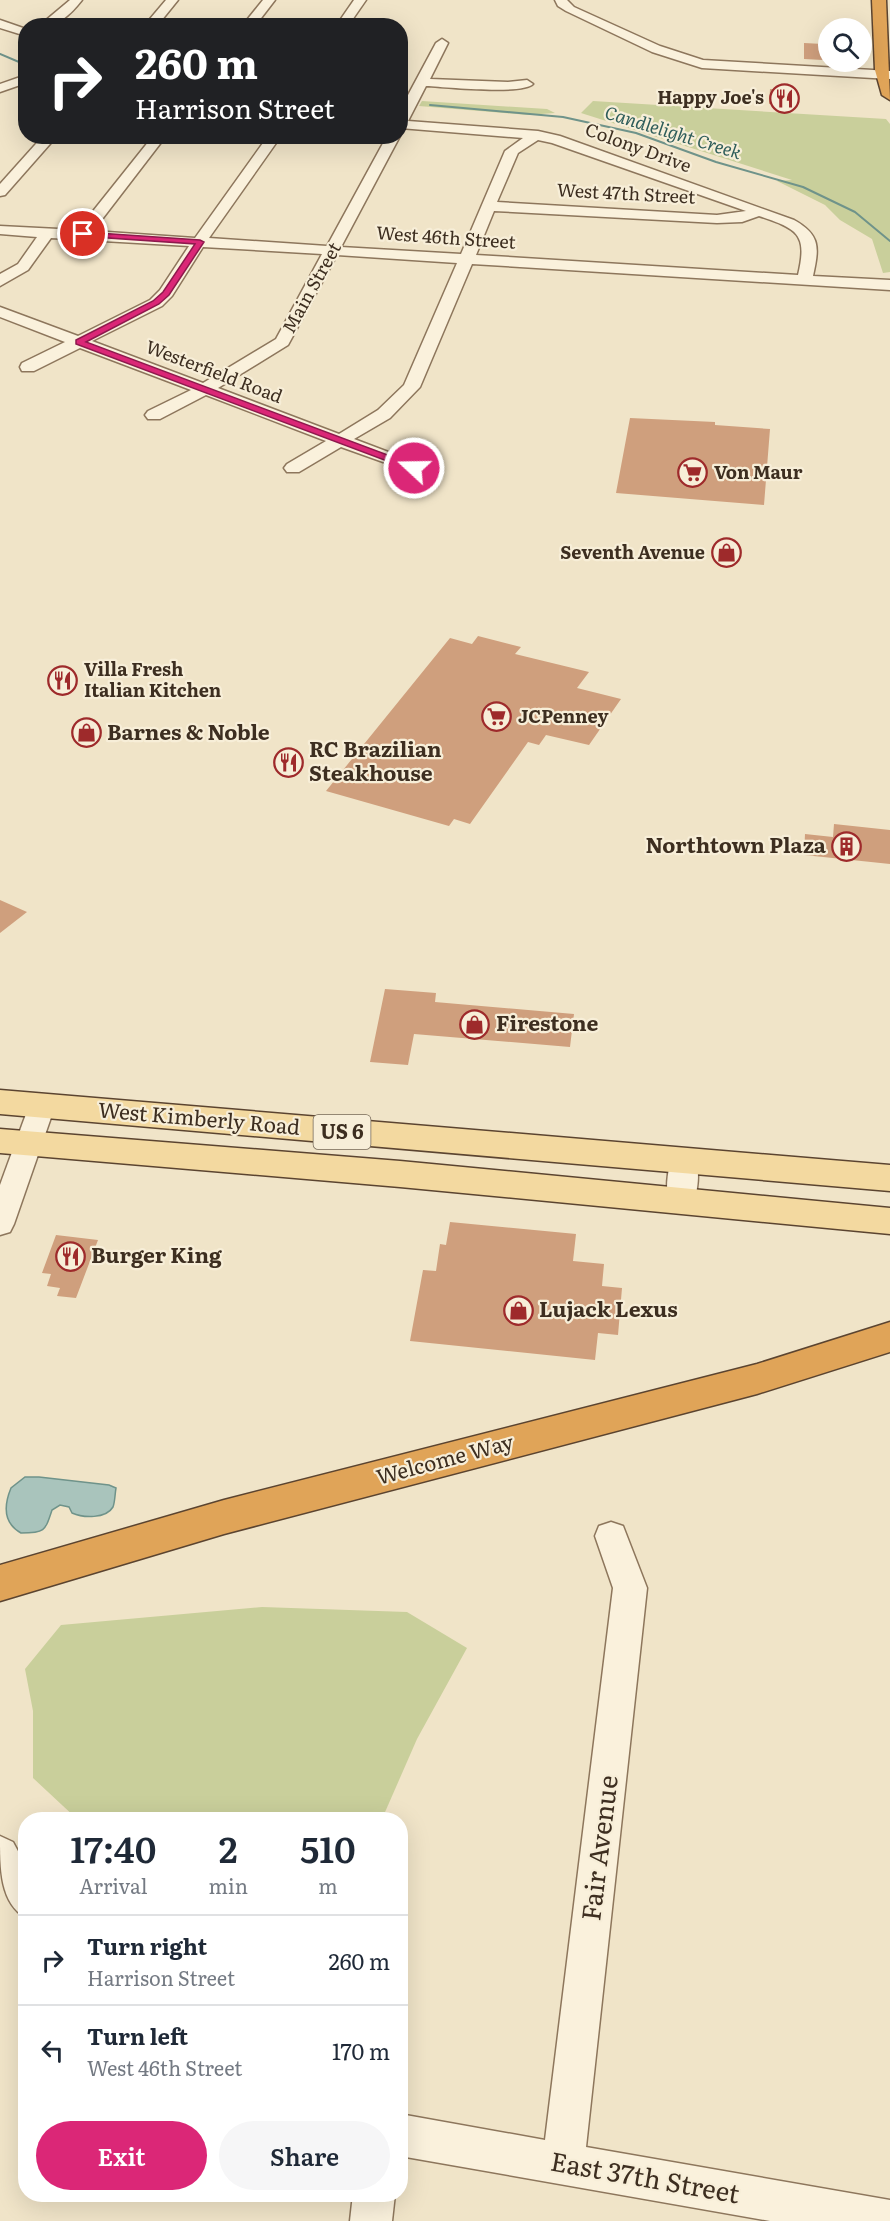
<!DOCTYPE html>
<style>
:root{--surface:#fff;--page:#f6f6f7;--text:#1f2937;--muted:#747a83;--line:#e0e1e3;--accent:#db2777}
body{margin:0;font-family:Literata,serif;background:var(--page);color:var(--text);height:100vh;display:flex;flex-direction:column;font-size:22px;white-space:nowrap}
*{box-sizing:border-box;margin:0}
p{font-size:20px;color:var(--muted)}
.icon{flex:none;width:33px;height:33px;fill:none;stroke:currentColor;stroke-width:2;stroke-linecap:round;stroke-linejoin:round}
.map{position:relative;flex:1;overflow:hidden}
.sheet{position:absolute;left:18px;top:1812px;width:390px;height:390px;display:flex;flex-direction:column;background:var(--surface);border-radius:24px;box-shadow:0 6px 24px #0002}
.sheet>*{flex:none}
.banner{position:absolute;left:18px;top:18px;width:390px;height:126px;border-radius:24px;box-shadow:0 6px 24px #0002;background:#202124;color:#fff;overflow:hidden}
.tools{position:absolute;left:818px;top:18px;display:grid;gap:12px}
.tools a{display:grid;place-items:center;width:54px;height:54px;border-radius:50%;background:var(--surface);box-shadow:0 6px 24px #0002;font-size:30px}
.pin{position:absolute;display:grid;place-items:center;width:51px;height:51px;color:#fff;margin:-26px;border:3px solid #fff;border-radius:50%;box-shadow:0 2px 6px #0007}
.me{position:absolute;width:66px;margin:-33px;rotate:291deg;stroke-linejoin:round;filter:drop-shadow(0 0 4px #0008)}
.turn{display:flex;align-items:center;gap:21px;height:126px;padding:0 18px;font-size:27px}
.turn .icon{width:78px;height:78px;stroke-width:2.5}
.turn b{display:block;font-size:42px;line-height:51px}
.eta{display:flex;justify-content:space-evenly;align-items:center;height:102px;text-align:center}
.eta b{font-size:36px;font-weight:600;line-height:42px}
.primary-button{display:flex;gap:12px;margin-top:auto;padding:12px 18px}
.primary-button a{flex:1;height:69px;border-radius:36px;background:var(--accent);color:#fff;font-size:24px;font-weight:600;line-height:69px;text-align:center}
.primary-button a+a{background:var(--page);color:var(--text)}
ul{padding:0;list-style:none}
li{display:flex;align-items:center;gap:18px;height:90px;padding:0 18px;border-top:2px solid var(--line)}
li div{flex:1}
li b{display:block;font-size:22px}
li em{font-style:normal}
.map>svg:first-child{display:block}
.green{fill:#c9cf9b}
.water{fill:#a9c4bc;stroke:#6f938a;stroke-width:1.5}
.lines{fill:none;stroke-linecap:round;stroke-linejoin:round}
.stream{stroke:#6f938a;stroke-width:2}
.building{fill:#cf9f7d}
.minor-casing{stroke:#8d765c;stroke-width:3}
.major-casing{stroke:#5b4430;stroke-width:3}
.highway-casing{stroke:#5b4430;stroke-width:3}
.minor{fill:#faf1dc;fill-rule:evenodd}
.major{fill:#f3d9a0;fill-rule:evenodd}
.highway{fill:#e0a458;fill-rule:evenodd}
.route{fill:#db2777;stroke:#8e194d;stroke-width:1.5}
.labels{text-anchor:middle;stroke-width:4.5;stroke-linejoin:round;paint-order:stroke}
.far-poi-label{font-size:18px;font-weight:bold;fill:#3d2e20;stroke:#f7eed8;text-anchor:start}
.far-water-label{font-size:18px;font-style:italic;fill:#2f5d5a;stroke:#f7eed8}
.far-street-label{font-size:18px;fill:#3d2e20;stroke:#f7eed8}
.shield{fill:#f7eed8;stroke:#756857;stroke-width:1.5}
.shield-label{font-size:20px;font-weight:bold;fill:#3d2e20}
.poi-label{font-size:21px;font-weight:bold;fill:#3d2e20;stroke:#f7eed8;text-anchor:start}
.street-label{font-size:21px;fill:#3d2e20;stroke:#f7eed8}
.near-street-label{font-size:26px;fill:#3d2e20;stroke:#f7eed8}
</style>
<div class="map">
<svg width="890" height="2221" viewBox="0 0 890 2221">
<rect width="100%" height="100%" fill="#f0e4c8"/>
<g class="green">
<path d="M 422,101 L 547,109 L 555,113 L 528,115 L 419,106 Z"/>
<path d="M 593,101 L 886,119 L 890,124 L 890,272 L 883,273 L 872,239 L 840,220 L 825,205 L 777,181 L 792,180 L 581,113 Z"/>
<path d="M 262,1607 L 407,1612 L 467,1648 L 417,1739 L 382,1819 L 77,1819 L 33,1778 L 33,1711 L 25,1669 L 61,1625 Z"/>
</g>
<path class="water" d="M 25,1477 L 39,1477 L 109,1485 L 116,1488 C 115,1493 115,1502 113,1507 C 106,1519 83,1518 72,1513 L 69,1507 L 60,1505 L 52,1510 C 45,1531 45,1533 21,1533 C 3,1523 4,1505 11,1488 Z"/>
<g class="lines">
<g class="stream">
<path d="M 0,54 L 26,65"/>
<path d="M 430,105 L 563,117 L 636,133 L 716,162 L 803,187 L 855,212 L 890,241"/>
</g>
</g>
<g class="building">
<path d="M 804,43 L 823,44 L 823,60 L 804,59 Z"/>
<path d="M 770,89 L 796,90 L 795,105 L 769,104 Z"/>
<path d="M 630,418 L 715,422 L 715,425 L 770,429 L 764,505 L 616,493 Z"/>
<path d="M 478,636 L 521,647 L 515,654 L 589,672 L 577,688 L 621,699 L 589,745 L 546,735 L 539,745 L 528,742 L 470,824 L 454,819 L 449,826 L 326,791 L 450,638 L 472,644 Z"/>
<path d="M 834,824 L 890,830 L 890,864 L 804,855 L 805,834 L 833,837 Z"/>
<path d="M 0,900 L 27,912 L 0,933 Z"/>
<path d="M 385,989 L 436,993 L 435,1002 L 574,1014 L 570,1047 L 414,1034 L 408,1065 L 370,1062 Z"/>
<path d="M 450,1222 L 576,1234 L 573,1261 L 604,1264 L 602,1286 L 622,1288 L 618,1335 L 598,1333 L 595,1360 L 410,1341 L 423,1270 L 436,1271 L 440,1244 L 446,1245 Z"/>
<path d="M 56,1235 L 98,1240 L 76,1298 L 57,1296 L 60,1288 L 47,1286 L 51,1274 L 42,1273 Z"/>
</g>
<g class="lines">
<defs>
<g id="minor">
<path d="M 70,0 L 82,0 C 70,15 59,26 39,26 Z"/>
<path d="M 166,0 L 178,0 L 157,26 L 144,26 Z"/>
<path d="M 263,0 L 275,0 L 255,26 L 242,26 Z"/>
<path d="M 354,0 L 366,0 L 348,26 L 336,26 Z"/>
<path d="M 555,0 L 567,0 L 574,7 L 660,46 L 703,60 L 890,71 L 890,79 L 702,68 L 652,52 L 566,11 L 558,6 Z"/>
<path d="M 0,20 L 26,29 L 26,36 L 0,28 Z"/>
<path d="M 442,39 L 448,43 L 430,79 L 508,82 L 527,80 L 533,84 C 522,95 446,87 426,86 L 408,121 L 538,131 L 560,136 L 794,220 C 821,235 819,248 813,276 L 890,280 L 890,290 L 472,264 L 420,387 L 390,418 L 354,439 L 420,464 L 423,468 L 420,472 L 414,473 L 341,447 L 299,472 L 287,472 L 284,468 L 287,464 L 326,441 L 206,395 L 160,419 L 148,419 L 145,415 L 148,411 L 191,390 L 80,348 L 34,371 L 22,371 L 20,367 L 22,363 L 65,342 L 0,317 L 0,307 L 78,336 L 150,300 L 160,290 L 189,246 L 51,238 L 28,270 L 0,286 L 0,274 L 18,264 L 37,237 L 0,234 L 0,226 L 78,230 L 153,136 L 166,136 L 93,231 L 195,238 L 268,136 L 281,136 L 209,238 L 327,246 L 387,136 L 400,136 L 341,247 L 461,254 L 505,151 L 523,138 L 400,128 L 400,110 L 436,43 ZM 538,140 L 552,143 L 746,211 L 717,215 L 497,202 L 518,153 ZM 494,211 L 717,223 L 742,222 L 759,216 C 797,229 808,233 798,275 L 476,255 ZM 203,247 L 322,254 L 276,339 L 203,383 L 92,341 L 162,306 L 172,296 ZM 337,255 L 457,263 L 404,385 L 378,410 L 339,434 L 218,388 L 288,345 Z"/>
<path d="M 26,75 L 26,83 L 0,92 L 0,84 Z"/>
<path d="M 43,136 L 57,136 L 5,195 L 0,196 L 0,184 Z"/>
<path d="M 42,1096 L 52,1099 L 55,1106 L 14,1224 L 10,1232 L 0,1235 L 0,1185 L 29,1106 L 32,1099 Z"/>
<path d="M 684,1151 L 694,1154 C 701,1167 698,1195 691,1209 L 681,1212 L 671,1209 C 664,1195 667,1167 674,1154 Z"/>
<path d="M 611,1522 L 623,1526 L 647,1588 L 586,2147 L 890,2200 L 890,2221 L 770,2221 L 400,2156 L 400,2114 L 545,2140 L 613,1588 L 595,1536 L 599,1526 Z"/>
<path d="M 0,1836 L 13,1842 L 26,1866 L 26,1918 C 0,1903 0,1869 0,1836 Z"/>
<path d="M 353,2194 L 395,2194 L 392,2221 L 350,2221 Z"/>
</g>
<g id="major">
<path d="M 0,1090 L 890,1165 L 890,1191 L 0,1114 Z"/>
<path d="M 0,1129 L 400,1161 L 890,1208 L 890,1234 L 400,1187 L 0,1153 Z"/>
</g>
<g id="highway">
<path d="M 872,0 L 886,0 L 890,100 L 882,95 L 875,70 Z"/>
<path d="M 890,1322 L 890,1352 L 757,1394 L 224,1534 L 0,1601 L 0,1565 L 224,1500 L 757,1364 Z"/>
</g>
</defs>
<use href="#minor" class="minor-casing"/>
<use href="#major" class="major-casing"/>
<use href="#highway" class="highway-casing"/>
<use href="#minor" class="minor"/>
<use href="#major" class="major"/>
<use href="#highway" class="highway"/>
</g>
<path class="route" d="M 83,232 L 200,240 L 204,242 L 169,295 L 159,304 L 86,342 L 417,466 L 417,470 L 411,470 L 76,344 L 76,340 L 153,301 L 163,292 L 195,244 L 80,236 Z"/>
<defs>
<symbol id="restaurant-ring" viewBox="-11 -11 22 22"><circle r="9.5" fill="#f7eed8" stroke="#9e2a2b" stroke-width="1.5"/><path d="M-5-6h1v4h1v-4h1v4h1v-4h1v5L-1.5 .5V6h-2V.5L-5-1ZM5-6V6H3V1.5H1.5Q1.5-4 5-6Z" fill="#9e2a2b"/></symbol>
<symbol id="supermarket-ring" viewBox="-11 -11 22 22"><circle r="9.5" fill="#f7eed8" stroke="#9e2a2b" stroke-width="1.5"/><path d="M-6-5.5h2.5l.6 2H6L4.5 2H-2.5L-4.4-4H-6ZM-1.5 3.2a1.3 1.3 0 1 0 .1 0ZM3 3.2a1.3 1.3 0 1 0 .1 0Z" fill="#9e2a2b"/></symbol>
<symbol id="shop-ring" viewBox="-11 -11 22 22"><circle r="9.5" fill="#f7eed8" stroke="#9e2a2b" stroke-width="1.5"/><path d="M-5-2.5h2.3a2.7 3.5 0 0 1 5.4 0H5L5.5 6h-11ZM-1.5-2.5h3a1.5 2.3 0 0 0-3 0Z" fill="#9e2a2b"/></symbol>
<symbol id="building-ring" viewBox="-11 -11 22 22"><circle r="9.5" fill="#f7eed8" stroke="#9e2a2b" stroke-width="1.5"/><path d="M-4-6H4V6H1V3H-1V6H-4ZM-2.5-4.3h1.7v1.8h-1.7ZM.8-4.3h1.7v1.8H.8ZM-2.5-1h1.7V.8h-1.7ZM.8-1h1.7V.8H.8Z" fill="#9e2a2b"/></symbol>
</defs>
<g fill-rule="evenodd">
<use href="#restaurant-ring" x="768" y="82" width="33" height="33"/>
<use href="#supermarket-ring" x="676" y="456" width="33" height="33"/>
<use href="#shop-ring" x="710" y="536" width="33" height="33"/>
<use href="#restaurant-ring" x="46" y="664" width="33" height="33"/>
<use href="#supermarket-ring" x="480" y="700" width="33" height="33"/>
<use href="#shop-ring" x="70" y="716" width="33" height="33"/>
<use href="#restaurant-ring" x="272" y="746" width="33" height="33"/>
<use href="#building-ring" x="830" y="830" width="33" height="33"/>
<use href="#shop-ring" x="458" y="1008" width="33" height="33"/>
<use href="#restaurant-ring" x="54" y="1240" width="33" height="33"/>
<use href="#shop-ring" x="502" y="1294" width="33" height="33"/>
</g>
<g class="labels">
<g class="far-poi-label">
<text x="764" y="104" text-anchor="end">Happy Joe's</text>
<text x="714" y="479">Von Maur</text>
<text x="705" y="559" text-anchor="end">Seventh Avenue</text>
<text x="84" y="676">Villa Fresh<tspan x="84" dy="21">Italian Kitchen</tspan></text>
<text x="518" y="723">JCPenney</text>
</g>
<g class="far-water-label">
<text transform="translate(673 133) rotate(17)" y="6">Candlelight Creek</text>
</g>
<g class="far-street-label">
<text transform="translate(638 148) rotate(20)" y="6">Colony Drive</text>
<text transform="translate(626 194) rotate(3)" y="6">West 47th Street</text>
<text transform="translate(446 238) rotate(4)" y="6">West 46th Street</text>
<text transform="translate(312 288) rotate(-61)" y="6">Main Street</text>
<text transform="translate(214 372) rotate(21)" y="6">Westerfield Road</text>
</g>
<rect class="shield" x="313.5" y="1115" width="57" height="34" rx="4.5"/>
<g class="shield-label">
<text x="342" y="1139">US 6</text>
</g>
<g class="poi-label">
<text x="107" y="740">Barnes &amp; Noble</text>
<text x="309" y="757">RC Brazilian<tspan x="309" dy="24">Steakhouse</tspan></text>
<text x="826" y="853" text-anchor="end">Northtown Plaza</text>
<text x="496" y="1031">Firestone</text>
<text x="91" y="1263">Burger King</text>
<text x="539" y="1317">Lujack Lexus</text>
</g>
<g class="street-label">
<text transform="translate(199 1119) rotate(5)" y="7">West Kimberly Road</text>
<text transform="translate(445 1460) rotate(-15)" y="7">Welcome Way</text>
</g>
<g class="near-street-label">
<text transform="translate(600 1848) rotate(-83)" y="9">Fair Avenue</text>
<text transform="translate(645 2178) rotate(10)" y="9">East 37th Street</text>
</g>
</g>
</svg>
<div class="tools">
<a><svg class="icon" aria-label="search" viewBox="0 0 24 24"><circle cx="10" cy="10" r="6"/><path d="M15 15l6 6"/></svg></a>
</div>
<div class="pin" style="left:83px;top:234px;background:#d93025"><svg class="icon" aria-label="arrive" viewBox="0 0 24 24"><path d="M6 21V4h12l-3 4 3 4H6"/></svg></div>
<svg class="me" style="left:414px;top:468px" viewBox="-20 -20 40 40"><circle r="17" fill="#db2777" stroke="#fff" stroke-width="3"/><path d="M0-11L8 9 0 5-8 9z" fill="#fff"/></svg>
<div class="banner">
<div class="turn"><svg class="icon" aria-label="right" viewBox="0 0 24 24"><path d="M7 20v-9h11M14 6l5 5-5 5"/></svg><div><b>260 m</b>Harrison Street</div></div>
</div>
<section class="sheet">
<div class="eta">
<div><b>17:40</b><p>Arrival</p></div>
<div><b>2</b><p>min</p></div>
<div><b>510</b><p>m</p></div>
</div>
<ul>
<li><svg class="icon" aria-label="right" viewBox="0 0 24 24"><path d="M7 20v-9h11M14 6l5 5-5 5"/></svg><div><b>Turn right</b><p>Harrison Street</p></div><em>260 m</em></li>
<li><svg class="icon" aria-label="left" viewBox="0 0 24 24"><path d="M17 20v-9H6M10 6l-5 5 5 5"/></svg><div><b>Turn left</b><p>West 46th Street</p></div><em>170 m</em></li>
</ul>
<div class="primary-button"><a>Exit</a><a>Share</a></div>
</section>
</div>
